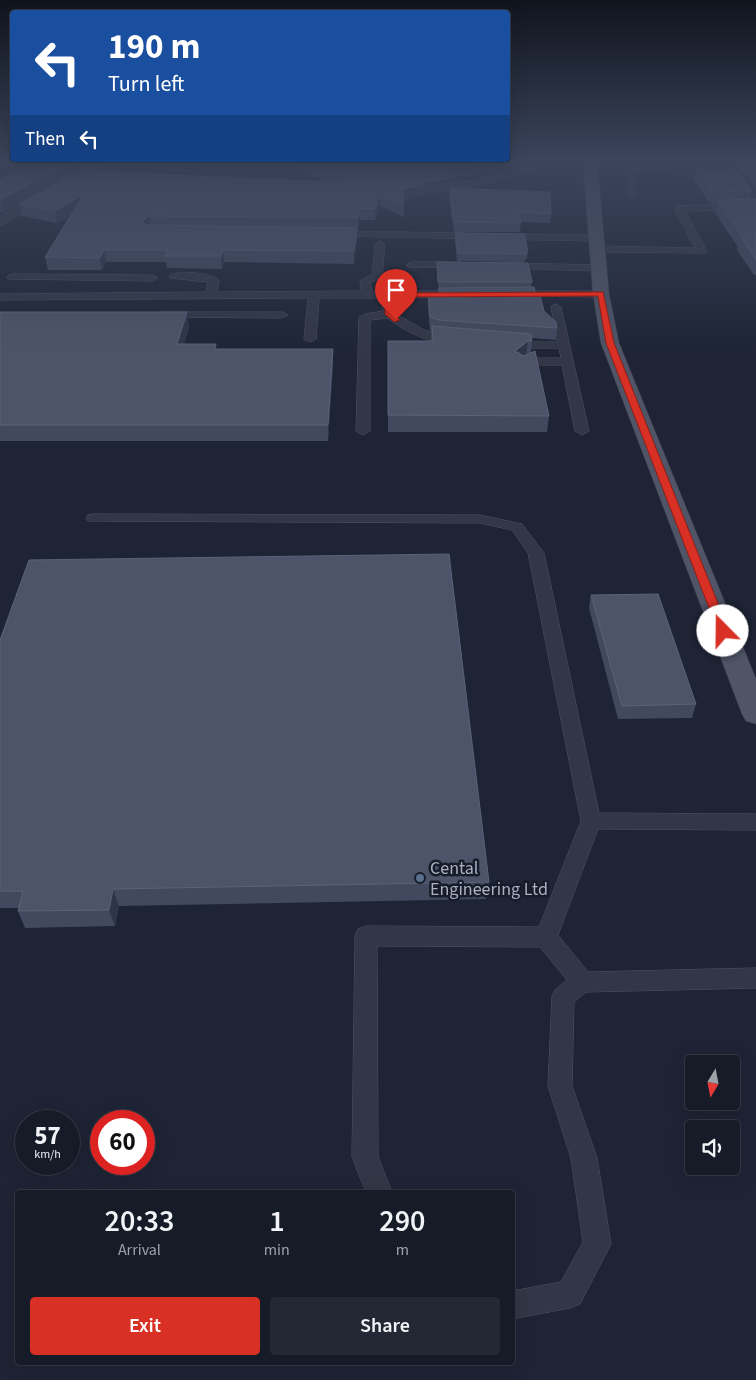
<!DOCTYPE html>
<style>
:root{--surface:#161b28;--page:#232834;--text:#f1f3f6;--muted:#9ea1a8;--line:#353945;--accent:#d93025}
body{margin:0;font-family:"Source Sans 3",sans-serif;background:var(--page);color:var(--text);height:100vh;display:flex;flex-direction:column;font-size:19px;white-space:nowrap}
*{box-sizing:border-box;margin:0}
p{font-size:16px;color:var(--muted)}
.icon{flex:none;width:28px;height:28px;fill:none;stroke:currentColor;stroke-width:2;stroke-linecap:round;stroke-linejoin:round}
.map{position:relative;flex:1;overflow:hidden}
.panel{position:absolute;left:15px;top:1190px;width:500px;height:175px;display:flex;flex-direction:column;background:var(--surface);border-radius:5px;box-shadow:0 5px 20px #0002,0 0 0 1px var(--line)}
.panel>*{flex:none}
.guide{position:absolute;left:10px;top:10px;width:500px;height:152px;border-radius:5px;box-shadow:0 5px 20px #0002,0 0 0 1px var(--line);background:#1a4fa0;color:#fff;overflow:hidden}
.needle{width:32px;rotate:190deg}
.buttons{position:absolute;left:685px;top:1055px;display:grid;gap:10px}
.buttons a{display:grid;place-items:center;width:55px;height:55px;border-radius:5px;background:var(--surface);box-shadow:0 5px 20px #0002,0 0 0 1px var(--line);font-size:25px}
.speed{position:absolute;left:15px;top:1110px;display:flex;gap:10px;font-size:25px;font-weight:700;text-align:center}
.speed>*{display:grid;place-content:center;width:65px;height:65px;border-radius:50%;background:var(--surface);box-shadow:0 5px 20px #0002,0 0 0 1px var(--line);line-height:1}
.speed small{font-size:12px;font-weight:400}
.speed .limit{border:8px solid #d22;background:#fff;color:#111}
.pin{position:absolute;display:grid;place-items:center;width:42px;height:42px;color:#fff;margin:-51px -21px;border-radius:50% 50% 50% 0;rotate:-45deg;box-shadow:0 0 5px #0007}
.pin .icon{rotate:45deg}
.me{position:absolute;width:55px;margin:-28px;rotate:338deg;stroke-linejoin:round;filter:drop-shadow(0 0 4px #0008)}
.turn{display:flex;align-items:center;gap:18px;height:105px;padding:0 15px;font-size:22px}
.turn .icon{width:65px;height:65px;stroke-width:2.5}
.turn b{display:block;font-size:35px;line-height:42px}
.then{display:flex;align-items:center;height:48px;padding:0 15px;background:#0003;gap:10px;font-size:19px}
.eta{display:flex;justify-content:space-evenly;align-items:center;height:85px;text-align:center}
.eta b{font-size:30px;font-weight:600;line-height:35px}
.action{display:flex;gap:10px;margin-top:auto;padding:10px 15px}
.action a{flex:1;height:58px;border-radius:5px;background:var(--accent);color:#fff;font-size:20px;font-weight:600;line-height:58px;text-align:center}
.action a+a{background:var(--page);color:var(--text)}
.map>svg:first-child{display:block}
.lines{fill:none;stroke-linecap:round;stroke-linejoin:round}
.service-casing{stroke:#4f5364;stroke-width:1}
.minor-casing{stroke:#4f5364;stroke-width:1}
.primary-casing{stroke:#3b3f4f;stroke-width:1}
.service{fill:#323646;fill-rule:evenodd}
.minor{fill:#323646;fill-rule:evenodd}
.primary{fill:#4f5466;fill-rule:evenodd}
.wall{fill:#42495e}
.shaded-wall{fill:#2f3549}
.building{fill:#4d5469;stroke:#5c6277}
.route{fill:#d93025;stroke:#8d1f18}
.service-dot{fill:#5c6f8a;stroke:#171c2a;stroke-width:2}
.labels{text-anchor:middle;stroke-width:5;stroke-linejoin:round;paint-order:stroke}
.poi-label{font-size:18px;fill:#abb0c3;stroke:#171c2a;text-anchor:start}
</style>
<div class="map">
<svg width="756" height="1380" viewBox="0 0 756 1380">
<rect width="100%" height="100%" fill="#1e2435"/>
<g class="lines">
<defs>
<g id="service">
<path d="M 538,161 L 550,161 C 534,173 430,200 416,189 L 420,186 C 461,184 500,177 538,161 Z"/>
<path d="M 663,161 L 671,161 L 674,166 L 670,169 L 633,169 L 636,196 L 632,199 L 629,198 L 626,164 L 664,163 Z"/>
<path d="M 724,161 L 732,161 L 756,195 L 756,202 L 751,201 Z"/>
<path d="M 756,203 L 756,209 L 685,211 L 707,251 L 705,253 L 597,252 L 592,249 L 597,246 L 695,248 L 674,208 L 676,206 Z"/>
<path d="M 334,231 L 596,235 L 601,238 L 596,241 L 331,236 L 329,234 Z"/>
<path d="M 380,241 L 385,244 L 382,277 L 370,283 L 372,291 L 463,291 L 468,294 L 463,297 L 393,298 L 394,313 L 424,330 L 459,338 L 461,340 L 459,342 C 435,348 405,331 387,318 L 370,320 L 370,431 L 363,435 L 356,431 L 359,317 L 365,314 L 383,311 L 383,298 L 319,298 L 316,339 L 310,342 L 304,339 L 308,298 L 0,300 L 0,294 L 206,292 L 208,282 L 170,278 L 169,276 C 176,269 212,273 219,280 L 217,292 L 361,291 L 360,281 L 372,275 L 375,244 Z"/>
<path d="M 412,262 L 461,262 L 466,265 L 461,268 L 408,267 L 407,265 Z"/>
<path d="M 507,263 L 599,265 L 604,268 L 599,271 L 503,268 L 502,266 Z"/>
<path d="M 12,274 L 153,275 L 158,278 L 153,281 L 8,279 L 7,277 Z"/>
<path d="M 514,291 L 601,291 L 606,294 L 601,297 L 510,296 L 509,294 Z"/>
<path d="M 556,304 L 561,307 L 589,431 L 582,435 L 575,431 L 562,365 L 530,365 L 521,370 L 515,366 L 527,358 L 561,358 L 559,348 L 508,348 L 502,345 L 508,342 L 558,342 L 551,307 Z"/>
<path d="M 163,312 L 282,312 L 288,315 L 282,318 L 159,317 L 157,315 L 159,313 Z"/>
<path d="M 93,514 L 480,515 L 522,524 L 544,553 L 599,813 L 756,814 L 756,830 L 598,829 L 558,935 L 588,972 L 756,968 L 756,988 L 586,992 L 574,1002 L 572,1086 L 597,1158 L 611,1244 L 580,1304 L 570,1308 L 512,1319 L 512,1291 L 561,1282 L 583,1242 L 571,1158 L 548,1086 L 552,997 L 555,990 L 567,980 L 540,947 L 377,946 L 378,1157 L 392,1192 L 366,1192 L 352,1157 L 355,936 L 358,929 L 366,926 L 539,927 L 581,821 L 528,553 L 512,530 L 480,523 L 88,521 L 86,518 L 88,515 Z"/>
</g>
<path id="minor" d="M 101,161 L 118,161 L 0,226 L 0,216 Z"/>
<path id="primary" d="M 583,161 L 597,161 L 609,294 L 619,343 L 756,679 L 756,724 L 746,721 L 742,714 L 601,343 L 593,294 Z"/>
</defs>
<use href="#service" class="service-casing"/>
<use href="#minor" class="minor-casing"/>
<use href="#primary" class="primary-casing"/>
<use href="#service" class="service"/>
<use href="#minor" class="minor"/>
<use href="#primary" class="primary"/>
</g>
<g class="wall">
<path d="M 40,161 L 97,161 L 3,212 L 0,212 L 0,180 Z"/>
<path d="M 98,161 L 166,161 L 117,173 L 347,183 L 347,182 L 324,181 L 282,161 L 530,161 L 509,168 L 453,179 L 443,180 L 442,190 L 403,201 L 404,217 L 380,206 L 375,220 L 360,220 L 358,230 L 357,230 L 357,240 L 354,264 L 224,262 L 222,269 L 167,268 L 166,262 L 106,262 L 102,270 L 48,270 L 45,257 L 71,215 L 57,223 L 22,216 L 19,204 L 87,172 Z"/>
<path d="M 735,161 L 756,161 L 756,192 L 748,180 L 748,177 L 743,173 Z"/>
<path d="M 696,170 L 752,191 L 750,199 L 756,199 L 756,275 L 754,275 L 737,250 L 738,247 L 715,212 L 717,203 L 709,203 L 694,180 Z"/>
<path d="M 450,188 L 551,214 L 550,223 L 521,222 L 520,232 L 454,232 L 449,198 Z"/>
<path d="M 455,233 L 528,251 L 527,259 L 525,259 L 525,262 L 457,261 L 455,241 Z"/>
<path d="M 437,262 L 532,282 L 531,287 L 536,295 L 544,311 L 557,328 L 556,340 L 532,338 L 531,353 L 549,416 L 547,432 L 388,432 L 388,341 L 431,341 L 431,330 L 430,330 L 428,307 L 428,295 L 439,295 L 437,270 Z"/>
<path d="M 0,312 L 189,327 L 184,344 L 217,349 L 333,349 L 333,364 L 328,441 L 0,441 Z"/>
<path d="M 591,595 L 696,704 L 692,718 L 618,719 L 589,608 Z"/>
<path d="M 0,640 L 489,882 L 486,899 L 119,906 L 115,926 L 25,928 L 18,911 L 19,908 L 0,908 Z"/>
</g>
<g class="shaded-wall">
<path d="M 74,161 L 97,161 L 3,212 L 0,200 Z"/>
<path d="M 116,161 L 166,161 L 88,180 L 86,168 Z"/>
<path d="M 487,161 L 530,161 L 509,168 L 453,179 L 453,168 Z"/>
<path d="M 443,178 L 442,190 L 402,202 L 402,190 Z"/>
<path d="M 84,194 L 86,206 L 57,223 L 55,211 Z"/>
<path d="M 380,195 L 380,206 L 375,220 L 375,209 Z"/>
<path d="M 360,208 L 360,220 L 358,230 L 358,218 Z"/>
<path d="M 149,216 L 151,228 L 144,233 L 142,221 Z"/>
<path d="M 357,228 L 357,240 L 354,264 L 354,251 Z"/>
<path d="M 104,250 L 106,262 L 102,270 L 100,258 Z"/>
<path d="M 223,250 L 224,262 L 222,269 L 221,256 Z"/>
<path d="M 187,312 L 189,327 L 179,360 L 177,344 Z"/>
<path d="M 528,341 L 526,356 L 513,367 L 515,351 Z"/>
<path d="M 333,349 L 333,364 L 328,441 L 328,425 Z"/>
<path d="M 113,889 L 119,906 L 115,926 L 109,910 Z"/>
</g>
<g class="building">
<path d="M 40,161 L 74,161 L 0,200 L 0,180 Z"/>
<path d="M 98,161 L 116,161 L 86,168 Z"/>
<path d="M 306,161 L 487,161 L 453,168 L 367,171 L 324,170 Z"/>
<path d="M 746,161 L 756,161 L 756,175 L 751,168 L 755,168 Z"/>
<path d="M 696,170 L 737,170 L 752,191 L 711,192 Z"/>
<path d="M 80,171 L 355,183 L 347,180 L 409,180 L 443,178 L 402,190 L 404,205 L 380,195 L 375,209 L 360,208 L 358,218 L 149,216 L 142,221 L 146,225 L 357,228 L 354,251 L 223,250 L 221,256 L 165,256 L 167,250 L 104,250 L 100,258 L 45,257 L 84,194 L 55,211 L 19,204 Z"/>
<path d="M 450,188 L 550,192 L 551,214 L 519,212 L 521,223 L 454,222 Z"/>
<path d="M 756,199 L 756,260 L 741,237 L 743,237 L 718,200 Z"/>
<path d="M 455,233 L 524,234 L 528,251 L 525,251 L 526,254 L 458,253 Z"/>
<path d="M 437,262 L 528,263 L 532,282 L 438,282 Z"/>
<path d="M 534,287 L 536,295 L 540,295 L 544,311 L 556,322 L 557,328 L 438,320 L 430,317 L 428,295 L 439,295 L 439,288 Z"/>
<path d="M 0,312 L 187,312 L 177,344 L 216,344 L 215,349 L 333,349 L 328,425 L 0,425 Z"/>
<path d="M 432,326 L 531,334 L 532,341 L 528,341 L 515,351 L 524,356 L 535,351 L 549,416 L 388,415 L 388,341 L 433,341 Z"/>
<path d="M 449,554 L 489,882 L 113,889 L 109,910 L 18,911 L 23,891 L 0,891 L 0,640 L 29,560 Z"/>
<path d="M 658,594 L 696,704 L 622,706 L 591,595 Z"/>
</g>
<linearGradient id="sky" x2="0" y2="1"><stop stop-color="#10141d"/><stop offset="0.45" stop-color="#3b455c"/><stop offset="1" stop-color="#3b455c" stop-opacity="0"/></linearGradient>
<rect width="756" height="355" fill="url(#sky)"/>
<path class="route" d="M 603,292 L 614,343 L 729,631 L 727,633 L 719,633 L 718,631 L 606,343 L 598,296 L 392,297 L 392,313 L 400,320 L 394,322 L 385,314 L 385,295 L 388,293 Z"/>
<circle class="service-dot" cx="420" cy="878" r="5"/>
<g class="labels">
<g class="poi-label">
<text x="430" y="874">Cental<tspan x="430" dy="21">Engineering Ltd</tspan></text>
</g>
</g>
</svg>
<div class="buttons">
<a><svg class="needle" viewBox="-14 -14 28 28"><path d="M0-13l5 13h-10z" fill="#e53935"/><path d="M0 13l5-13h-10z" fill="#9ea1a8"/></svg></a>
<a><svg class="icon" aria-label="sound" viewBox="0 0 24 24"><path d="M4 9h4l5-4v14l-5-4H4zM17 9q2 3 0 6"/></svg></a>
</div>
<div class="speed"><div>57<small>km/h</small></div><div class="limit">60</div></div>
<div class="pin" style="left:396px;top:320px;background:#d93025"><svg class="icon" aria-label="arrive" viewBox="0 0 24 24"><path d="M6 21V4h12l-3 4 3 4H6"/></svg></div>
<svg class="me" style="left:723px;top:631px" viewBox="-20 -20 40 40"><circle r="19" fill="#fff"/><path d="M0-13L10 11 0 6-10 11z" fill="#d93025"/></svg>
<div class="guide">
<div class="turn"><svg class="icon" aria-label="left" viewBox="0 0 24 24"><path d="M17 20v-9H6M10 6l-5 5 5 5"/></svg><div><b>190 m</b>Turn left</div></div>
<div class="then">Then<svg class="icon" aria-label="left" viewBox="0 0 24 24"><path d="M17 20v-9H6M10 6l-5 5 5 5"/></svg></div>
</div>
<section class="panel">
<div class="eta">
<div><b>20:33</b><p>Arrival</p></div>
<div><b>1</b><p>min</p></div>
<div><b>290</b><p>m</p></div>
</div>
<div class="action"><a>Exit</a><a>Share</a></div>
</section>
</div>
